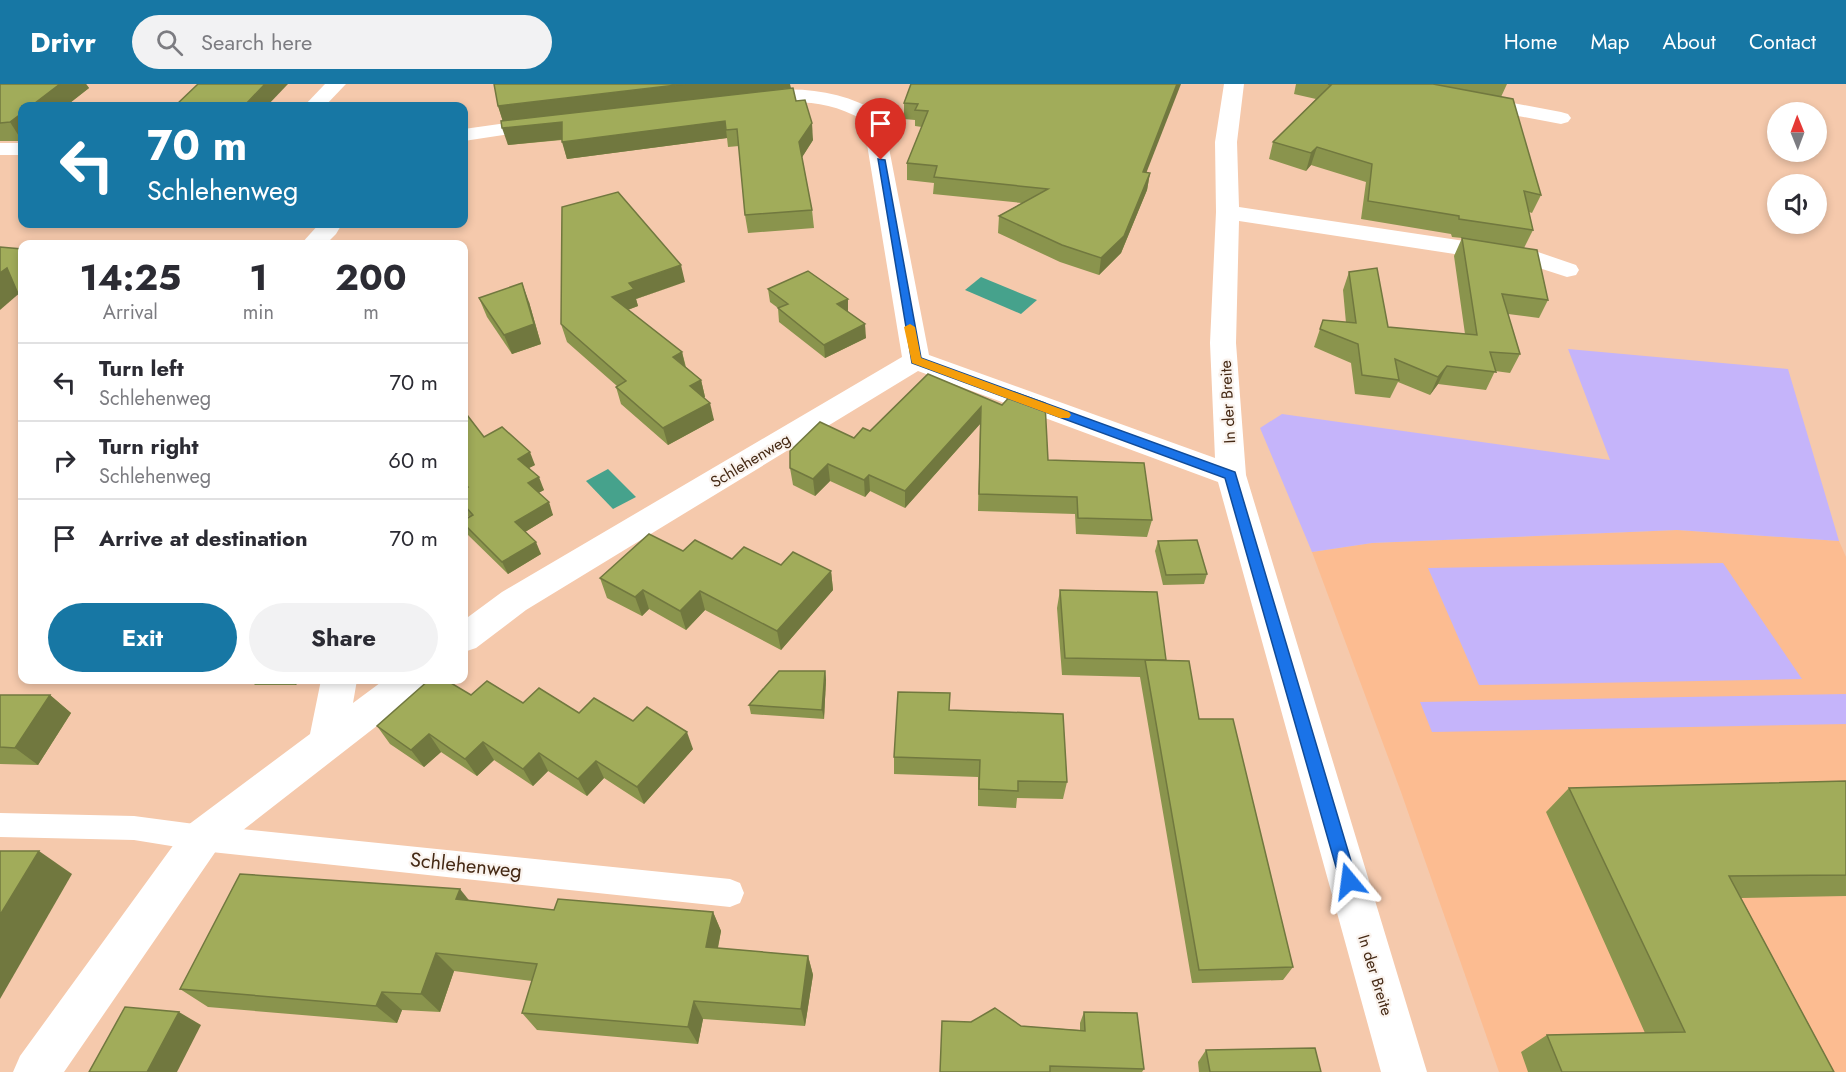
<!DOCTYPE html>
<style>
:root{--surface:#fff;--page:#f2f2f3;--text:#2b2b33;--muted:#7c7c81;--line:#e1e1e2;--accent:#1777a4}
body{margin:0;font-family:Jost,sans-serif;background:var(--page);color:var(--text);height:100vh;display:flex;flex-direction:column;font-size:22px;white-space:nowrap}
*{box-sizing:border-box;margin:0}
p{font-size:20px;color:var(--muted)}
.icon{flex:none;width:33px;height:33px;fill:none;stroke:currentColor;stroke-width:2;stroke-linecap:round;stroke-linejoin:round}
.map{position:relative;flex:1;overflow:hidden}
.panel{position:absolute;left:18px;top:156px;width:450px;height:444px;display:flex;flex-direction:column;background:var(--surface);border-radius:12px;box-shadow:0 3px 9px #0003}
.panel>*{flex:none}
.hud{position:absolute;left:18px;top:18px;width:450px;height:126px;border-radius:12px;box-shadow:0 3px 9px #0003;background:#1777a4;color:#fff;overflow:hidden}
.needle{width:39px;rotate:359deg}
.tools{position:absolute;left:1767px;top:18px;display:grid;gap:12px}
.tools a{display:grid;place-items:center;width:60px;height:60px;border-radius:50%;background:var(--surface);box-shadow:0 3px 9px #0003;font-size:30px}
.pin{position:absolute;display:grid;place-items:center;width:51px;height:51px;color:#fff;margin:-62px -26px;border-radius:50% 50% 50% 0;rotate:-45deg;box-shadow:0 0 6px #0007}
.pin .icon{rotate:45deg}
.me{position:absolute;width:66px;margin:-33px;rotate:344deg;stroke-linejoin:round;filter:drop-shadow(0 0 4px #0008)}
.turn{display:flex;align-items:center;gap:21px;height:126px;padding:0 30px;font-size:27px}
.turn .icon{width:78px;height:78px;stroke-width:2.5}
.turn b{display:block;font-size:42px;line-height:51px}
.eta{display:flex;justify-content:space-evenly;align-items:center;height:102px;text-align:center}
.eta b{font-size:36px;font-weight:700;line-height:42px}
.action{display:flex;gap:12px;margin-top:auto;padding:12px 30px}
.action a{flex:1;height:69px;border-radius:36px;background:var(--accent);color:#fff;font-size:24px;font-weight:700;line-height:69px;text-align:center}
.action a+a{background:var(--page);color:var(--text)}
ul{padding:0;list-style:none}
li{display:flex;align-items:center;gap:18px;height:78px;padding:0 30px;border-top:2px solid var(--line)}
li div{flex:1}
li b{display:block;font-size:22px}
li em{font-style:normal}
header{display:flex;align-items:center;gap:36px;box-sizing:border-box;height:84px;padding:0 30px;background:var(--accent);color:#fff}
header strong{font-size:28px}
nav{display:flex;gap:33px;margin-inline-start:auto;font-size:21px}
.search{width:420px;height:54px;background:var(--page);display:flex;align-items:center;gap:15px;box-sizing:border-box;padding:0 21px;border-radius:33px;color:var(--muted);font-size:22px}
.map>svg:first-child{display:block}
.built{fill:#fcbc91}
.green{fill:#c5b4fa}
.water{fill:#46a28c}
.lines{fill:none;stroke-linecap:round;stroke-linejoin:round}
.lane{fill:#fff;fill-rule:evenodd}
.street{fill:#fff;fill-rule:evenodd}
.wall{fill:#8a944d}
.shaded-wall{fill:#71783f}
.building{fill:#a1ac5a;stroke:#71783f;stroke-width:1.5}
.route{fill:#1a73e8;stroke:#114b97;stroke-width:1.5}
.slow{fill:#f59e0b}
.labels{text-anchor:middle;stroke-width:4.5;stroke-linejoin:round;paint-order:stroke}
.street-label{font-size:16px;fill:#442813;stroke:#faf3ee}
.near-street-label{font-size:20px;fill:#442813;stroke:#faf3ee}
</style>
<header>
<strong>Drivr</strong>
<div class="search"><svg class="icon" aria-label="search" viewBox="0 0 24 24"><circle cx="10" cy="10" r="6"/><path d="M15 15l6 6"/></svg>Search here</div>
<nav><a>Home</a><a>Map</a><a>About</a><a>Contact</a></nav>
</header>
<div class="map">
<svg width="1846" height="988" viewBox="0 0 1846 988">
<rect width="100%" height="100%" fill="#f5c9ac"/>
<path class="built" d="M 1677,446 L 1839,457 L 1846,473 L 1846,988 L 1499,988 L 1401,708 L 1312,468 L 1372,459 Z"/>
<g class="green">
<path d="M 1568,265 L 1788,285 L 1839,457 L 1677,446 L 1372,459 L 1312,468 L 1260,344 L 1282,330 L 1610,376 Z"/>
<path d="M 1723,479 L 1802,595 L 1479,601 L 1428,484 Z"/>
<path d="M 1846,610 L 1846,640 L 1432,648 L 1420,618 Z"/>
</g>
<g class="water">
<path d="M 981,193 L 1037,216 L 1021,230 L 965,206 Z"/>
<path d="M 608,385 L 636,413 L 613,425 L 586,397 Z"/>
</g>
<g class="lines">
<path class="lane" d="M 0,729 L 134,732 L 202,741 L 730,795 L 740,799 L 744,809 L 740,819 L 730,823 L 202,767 L 134,756 L 0,753 Z"/>
<g class="street">
<path d="M 325,0 L 346,0 L 325,22 L 304,22 Z"/>
<path d="M 1224,0 L 1244,0 L 1237,58 L 1239,123 L 1538,168 L 1576,181 L 1579,186 L 1576,191 L 1567,193 L 1533,182 L 1239,137 L 1236,259 L 1246,391 L 1427,988 L 1381,988 L 1218,398 L 918,287 L 526,526 L 476,564 L 464,568 L 464,536 L 502,508 L 902,273 L 863,36 C 825,14 793,17 751,21 L 744,19 L 741,15 L 744,11 C 790,0 840,5 880,29 L 883,33 L 929,271 L 1215,374 L 1210,259 L 1216,128 L 1215,58 Z"/>
<path d="M 1371,0 L 1413,0 L 1561,28 L 1568,30 L 1571,34 L 1568,38 L 1561,40 L 1381,6 L 1374,4 Z"/>
<path d="M 548,33 L 555,35 L 558,39 L 555,43 L 464,57 L 464,45 Z"/>
<rect x="0" y="59" width="22" height="12"/>
<path d="M 319,140 L 342,140 L 336,150 L 326,160 L 301,160 Z"/>
<path d="M 321,596 L 357,596 L 353,619 L 384,596 L 428,596 L 423,606 L 216,767 L 64,988 L 13,988 L 20,972 L 188,741 L 310,650 Z"/>
</g>
</g>
<g class="wall">
<path d="M 0,0 L 86,0 L 89,4 L 66,22 L 22,22 L 22,57 L 0,57 Z"/>
<path d="M 911,0 L 1150,89 L 1147,106 L 1121,169 L 1099,191 L 1060,178 L 998,149 L 999,132 L 1022,119 L 933,110 L 934,99 L 907,96 L 907,79 L 922,43 L 915,42 L 915,36 L 904,35 L 904,19 Z"/>
<path d="M 1296,0 L 1507,0 L 1501,13 L 1541,111 L 1532,129 L 1529,128 L 1533,146 L 1524,164 L 1548,216 L 1539,234 L 1508,230 L 1520,270 L 1510,289 L 1495,287 L 1486,306 L 1438,300 L 1430,311 L 1398,298 L 1390,314 L 1355,310 L 1351,279 L 1314,263 L 1323,236 L 1346,239 L 1343,206 L 1349,188 L 1388,243 L 1465,250 L 1454,172 L 1462,154 L 1452,153 L 1451,150 L 1361,135 L 1366,98 L 1311,81 L 1306,87 L 1269,75 L 1273,58 L 1316,15 L 1294,10 Z"/>
<path d="M 791,4 L 813,56 L 802,73 L 812,126 L 814,144 L 748,149 L 745,131 L 739,62 L 728,63 L 727,54 L 567,75 L 562,56 L 508,61 L 503,37 L 498,22 Z"/>
<path d="M 685,198 L 636,215 L 638,222 L 628,226 L 682,268 L 686,283 L 701,296 L 705,313 L 704,314 L 714,336 L 668,361 L 621,320 L 616,303 L 617,302 L 567,258 L 561,240 Z"/>
<path d="M 768,205 L 848,215 L 848,228 L 866,254 L 825,274 L 779,238 L 778,224 L 770,218 Z"/>
<path d="M 479,214 L 529,218 L 541,260 L 512,270 L 487,233 Z"/>
<path d="M 928,290 L 1048,376 L 1152,436 L 1147,453 L 1076,450 L 1075,430 L 978,427 L 980,340 L 905,424 L 870,407 L 865,413 L 830,397 L 815,412 L 793,401 L 790,384 L 854,354 L 870,347 Z"/>
<path d="M 464,327 L 484,353 L 535,381 L 529,384 L 544,406 L 538,409 L 553,431 L 525,448 L 541,470 L 508,490 L 467,450 L 464,443 L 464,436 L 469,433 L 464,428 Z"/>
<path d="M 1158,457 L 1207,490 L 1204,500 L 1163,501 L 1155,467 Z"/>
<path d="M 683,467 L 732,475 L 831,487 L 833,506 L 781,566 L 705,526 L 686,546 L 649,525 L 642,532 L 607,514 L 600,494 Z"/>
<path d="M 1060,506 L 1166,576 L 1199,635 L 1293,883 L 1283,896 L 1192,899 L 1140,593 L 1062,591 L 1057,524 Z"/>
<path d="M 825,587 L 826,596 L 824,635 L 751,630 L 749,621 Z"/>
<path d="M 250,596 L 299,596 L 296,601 L 255,601 Z"/>
<path d="M 0,611 L 50,611 L 71,629 L 38,681 L 0,680 Z"/>
<path d="M 471,611 L 523,619 L 633,637 L 693,665 L 644,720 L 604,694 L 587,712 L 548,687 L 533,702 L 494,676 L 477,692 L 441,668 L 424,683 L 390,660 L 377,642 Z"/>
<path d="M 949,626 L 1067,698 L 1063,715 L 1017,714 L 1016,724 L 978,722 L 978,693 L 894,690 L 894,673 Z"/>
<path d="M 1846,697 L 1846,812 L 1741,814 L 1834,988 L 1528,988 L 1521,968 L 1547,951 L 1645,949 L 1546,728 L 1569,704 Z"/>
<path d="M 469,817 L 554,826 L 713,828 L 721,847 L 718,864 L 808,872 L 813,891 L 805,942 L 703,935 L 698,960 L 537,946 L 522,929 L 532,897 L 454,887 L 440,928 L 402,926 L 397,939 L 208,923 L 180,905 Z"/>
<path d="M 1084,928 L 1144,985 L 1142,988 L 940,988 L 1021,942 L 1080,946 L 1080,939 Z"/>
<path d="M 1206,966 L 1321,988 L 1199,988 L 1198,978 Z"/>
</g>
<g class="shaded-wall">
<path d="M 60,0 L 86,0 L 89,4 L 66,22 L 31,22 Z"/>
<path d="M 265,0 L 288,0 L 267,22 L 244,22 Z"/>
<path d="M 685,0 L 790,0 L 791,4 L 503,38 L 498,22 Z"/>
<path d="M 1177,0 L 1181,0 L 1140,105 L 1143,88 Z"/>
<path d="M 22,29 L 22,57 L 10,38 Z"/>
<path d="M 725,37 L 727,54 L 567,75 L 562,58 Z"/>
<path d="M 562,38 L 567,55 L 508,61 L 502,44 Z"/>
<path d="M 812,39 L 813,56 L 801,75 L 799,58 Z"/>
<path d="M 1317,63 L 1311,81 L 1306,87 L 1311,69 Z"/>
<path d="M 1150,89 L 1147,106 L 1121,169 L 1099,191 L 1101,174 Z"/>
<path d="M 681,181 L 685,198 L 636,215 L 638,222 L 616,230 L 612,213 L 629,199 Z"/>
<path d="M 7,184 L 22,207 L 0,226 L 0,189 Z"/>
<path d="M 522,199 L 529,218 L 541,260 L 512,270 L 504,251 Z"/>
<path d="M 848,215 L 848,228 L 837,220 Z"/>
<path d="M 865,240 L 866,254 L 825,274 L 824,261 Z"/>
<path d="M 682,268 L 686,286 L 673,273 Z"/>
<path d="M 1447,282 L 1438,300 L 1430,311 L 1438,293 Z"/>
<path d="M 701,296 L 705,313 L 693,320 L 690,302 Z"/>
<path d="M 710,319 L 714,336 L 668,361 L 663,344 Z"/>
<path d="M 981,323 L 980,340 L 905,424 L 905,407 Z"/>
<path d="M 530,368 L 535,381 L 523,387 L 518,375 Z"/>
<path d="M 828,380 L 830,397 L 815,412 L 813,395 Z"/>
<path d="M 869,391 L 870,407 L 865,413 L 864,396 Z"/>
<path d="M 539,393 L 544,406 L 533,412 L 528,399 Z"/>
<path d="M 549,418 L 553,431 L 520,451 L 515,438 Z"/>
<path d="M 536,458 L 541,470 L 508,490 L 502,478 Z"/>
<path d="M 831,487 L 833,506 L 781,566 L 777,547 Z"/>
<path d="M 643,506 L 649,525 L 642,532 L 635,513 Z"/>
<path d="M 700,507 L 705,526 L 686,546 L 680,527 Z"/>
<path d="M 825,587 L 826,596 L 824,635 L 822,626 Z"/>
<path d="M 292,596 L 299,596 L 296,601 Z"/>
<path d="M 50,611 L 71,629 L 38,681 L 15,664 Z"/>
<path d="M 687,648 L 693,665 L 644,720 L 637,703 Z"/>
<path d="M 429,650 L 441,668 L 424,683 L 411,666 Z"/>
<path d="M 483,658 L 494,676 L 477,692 L 465,675 Z"/>
<path d="M 539,669 L 548,687 L 533,702 L 523,685 Z"/>
<path d="M 596,677 L 604,694 L 587,712 L 578,695 Z"/>
<path d="M 39,767 L 72,790 L 0,915 L 0,831 Z"/>
<path d="M 460,805 L 476,825 L 456,815 Z"/>
<path d="M 713,828 L 721,847 L 714,882 L 706,863 Z"/>
<path d="M 436,869 L 454,887 L 440,928 L 421,910 Z"/>
<path d="M 808,872 L 813,891 L 805,942 L 801,925 Z"/>
<path d="M 382,908 L 402,926 L 397,939 L 376,922 Z"/>
<path d="M 694,917 L 703,935 L 698,960 L 688,943 Z"/>
<path d="M 179,928 L 201,941 L 177,988 L 147,988 Z"/>
</g>
<g class="building">
<path d="M 0,0 L 60,0 L 31,22 L 22,22 L 22,29 L 10,38 L 0,39 Z"/>
<path d="M 198,0 L 265,0 L 244,22 L 175,22 Z"/>
<path d="M 494,0 L 685,0 L 498,22 Z"/>
<path d="M 911,0 L 1177,0 L 1143,88 L 1150,89 L 1124,152 L 1101,174 L 1062,161 L 999,132 L 1048,105 L 934,93 L 937,82 L 907,79 L 928,27 L 915,26 L 918,20 L 904,19 Z"/>
<path d="M 1328,0 L 1433,0 L 1513,15 L 1541,111 L 1524,107 L 1533,146 L 1459,135 L 1459,132 L 1368,117 L 1372,80 L 1317,63 L 1311,69 L 1273,58 L 1331,1 Z"/>
<path d="M 793,4 L 796,17 L 805,16 L 812,39 L 799,58 L 812,126 L 745,131 L 737,45 L 726,46 L 725,37 L 562,58 L 562,38 L 502,44 L 501,37 Z"/>
<path d="M 618,108 L 681,181 L 629,199 L 634,205 L 612,213 L 682,268 L 673,273 L 701,296 L 690,302 L 710,319 L 663,344 L 616,303 L 626,297 L 561,240 L 562,123 Z"/>
<path d="M 1462,154 L 1537,166 L 1548,216 L 1502,210 L 1520,270 L 1490,268 L 1496,288 L 1447,282 L 1438,293 L 1395,275 L 1399,296 L 1362,291 L 1358,260 L 1320,245 L 1323,236 L 1356,239 L 1349,188 L 1377,184 L 1388,243 L 1477,251 Z"/>
<path d="M 0,163 L 22,165 L 22,219 L 7,184 L 0,189 Z"/>
<path d="M 808,187 L 848,215 L 837,220 L 865,240 L 824,261 L 778,224 L 788,220 L 768,205 Z"/>
<path d="M 522,199 L 534,240 L 504,251 L 479,214 Z"/>
<path d="M 928,290 L 1002,321 L 1014,308 L 1045,319 L 1048,376 L 1144,379 L 1152,436 L 1078,434 L 1077,413 L 979,410 L 981,323 L 905,407 L 869,391 L 864,396 L 828,380 L 813,395 L 790,384 L 790,367 L 820,338 L 854,354 L 863,344 L 870,347 Z"/>
<path d="M 464,327 L 484,353 L 502,343 L 530,368 L 518,375 L 539,393 L 528,399 L 549,418 L 515,438 L 536,458 L 502,478 L 464,440 L 464,436 L 473,431 L 464,421 L 464,405 L 468,403 L 464,399 Z"/>
<path d="M 649,450 L 683,467 L 695,456 L 732,475 L 744,463 L 781,481 L 793,468 L 831,487 L 777,547 L 700,507 L 680,527 L 643,506 L 635,513 L 600,494 Z"/>
<path d="M 1197,456 L 1207,490 L 1166,491 L 1158,457 Z"/>
<path d="M 1060,506 L 1157,508 L 1166,576 L 1065,574 Z"/>
<path d="M 1145,576 L 1189,577 L 1199,635 L 1233,635 L 1293,883 L 1199,886 Z"/>
<path d="M 779,587 L 825,587 L 822,626 L 749,621 Z"/>
<path d="M 429,596 L 446,596 L 471,611 L 487,597 L 523,619 L 539,604 L 579,629 L 594,614 L 633,637 L 647,623 L 687,648 L 637,703 L 596,677 L 578,695 L 539,669 L 523,685 L 483,658 L 465,675 L 429,650 L 411,666 L 377,642 Z"/>
<path d="M 898,608 L 950,609 L 949,626 L 1063,630 L 1067,698 L 1018,697 L 1018,707 L 979,705 L 980,676 L 894,673 Z"/>
<path d="M 0,611 L 50,611 L 15,664 L 0,663 Z"/>
<path d="M 1846,697 L 1846,791 L 1729,792 L 1834,988 L 1562,988 L 1547,951 L 1685,948 L 1569,704 Z"/>
<path d="M 0,767 L 39,767 L 0,831 Z"/>
<path d="M 240,790 L 460,805 L 456,815 L 554,826 L 558,815 L 713,828 L 706,863 L 808,872 L 801,925 L 694,917 L 688,943 L 522,929 L 537,880 L 436,869 L 421,910 L 382,908 L 376,922 L 180,905 Z"/>
<path d="M 125,923 L 179,928 L 147,988 L 89,988 Z"/>
<path d="M 995,924 L 1021,942 L 1085,947 L 1084,928 L 1137,929 L 1144,985 L 1050,982 L 1050,988 L 940,988 L 942,937 L 971,938 Z"/>
<path d="M 1315,964 L 1321,988 L 1210,988 L 1206,966 Z"/>
</g>
<path class="route" d="M 878,75 L 885,76 L 921,274 L 1235,388 L 1357,797 L 1355,802 L 1349,805 L 1343,802 L 1340,797 L 1225,394 L 912,279 Z"/>
<path class="slow" d="M 910,240 L 915,243 L 921,274 L 1069,328 L 1071,331 L 1069,334 L 1060,334 L 912,279 L 904,243 Z"/>
<g class="labels">
<g class="street-label">
<text transform="translate(1227 318) rotate(-93)" y="6">In der Breite</text>
<text transform="translate(750 376) rotate(-31)" y="6">Schlehenweg</text>
<text transform="translate(1376 891) rotate(73)" y="6">In der Breite</text>
</g>
<g class="near-street-label">
<text transform="translate(466 781) rotate(6)" y="7">Schlehenweg</text>
</g>
</g>
</svg>
<div class="tools">
<a><svg class="needle" viewBox="-14 -14 28 28"><path d="M0-13l5 13h-10z" fill="#e53935"/><path d="M0 13l5-13h-10z" fill="#7c7c81"/></svg></a>
<a><svg class="icon" aria-label="sound" viewBox="0 0 24 24"><path d="M4 9h4l5-4v14l-5-4H4zM17 9q2 3 0 6"/></svg></a>
</div>
<div class="pin" style="left:881px;top:76px;background:#d93025"><svg class="icon" aria-label="arrive" viewBox="0 0 24 24"><path d="M6 21V4h12l-3 4 3 4H6"/></svg></div>
<svg class="me" style="left:1349px;top:797px" viewBox="-20 -20 40 40"><path d="M0-17L14 15 0 8-14 15z" fill="#1a73e8" stroke="#fff" stroke-width="4"/></svg>
<div class="hud">
<div class="turn"><svg class="icon" aria-label="left" viewBox="0 0 24 24"><path d="M17 20v-9H6M10 6l-5 5 5 5"/></svg><div><b>70 m</b>Schlehenweg</div></div>
</div>
<section class="panel">
<div class="eta">
<div><b>14:25</b><p>Arrival</p></div>
<div><b>1</b><p>min</p></div>
<div><b>200</b><p>m</p></div>
</div>
<ul>
<li><svg class="icon" aria-label="left" viewBox="0 0 24 24"><path d="M17 20v-9H6M10 6l-5 5 5 5"/></svg><div><b>Turn left</b><p>Schlehenweg</p></div><em>70 m</em></li>
<li><svg class="icon" aria-label="right" viewBox="0 0 24 24"><path d="M7 20v-9h11M14 6l5 5-5 5"/></svg><div><b>Turn right</b><p>Schlehenweg</p></div><em>60 m</em></li>
<li><svg class="icon" aria-label="arrive" viewBox="0 0 24 24"><path d="M6 21V4h12l-3 4 3 4H6"/></svg><div><b>Arrive at destination</b></div><em>70 m</em></li>
</ul>
<div class="action"><a>Exit</a><a>Share</a></div>
</section>
</div>
